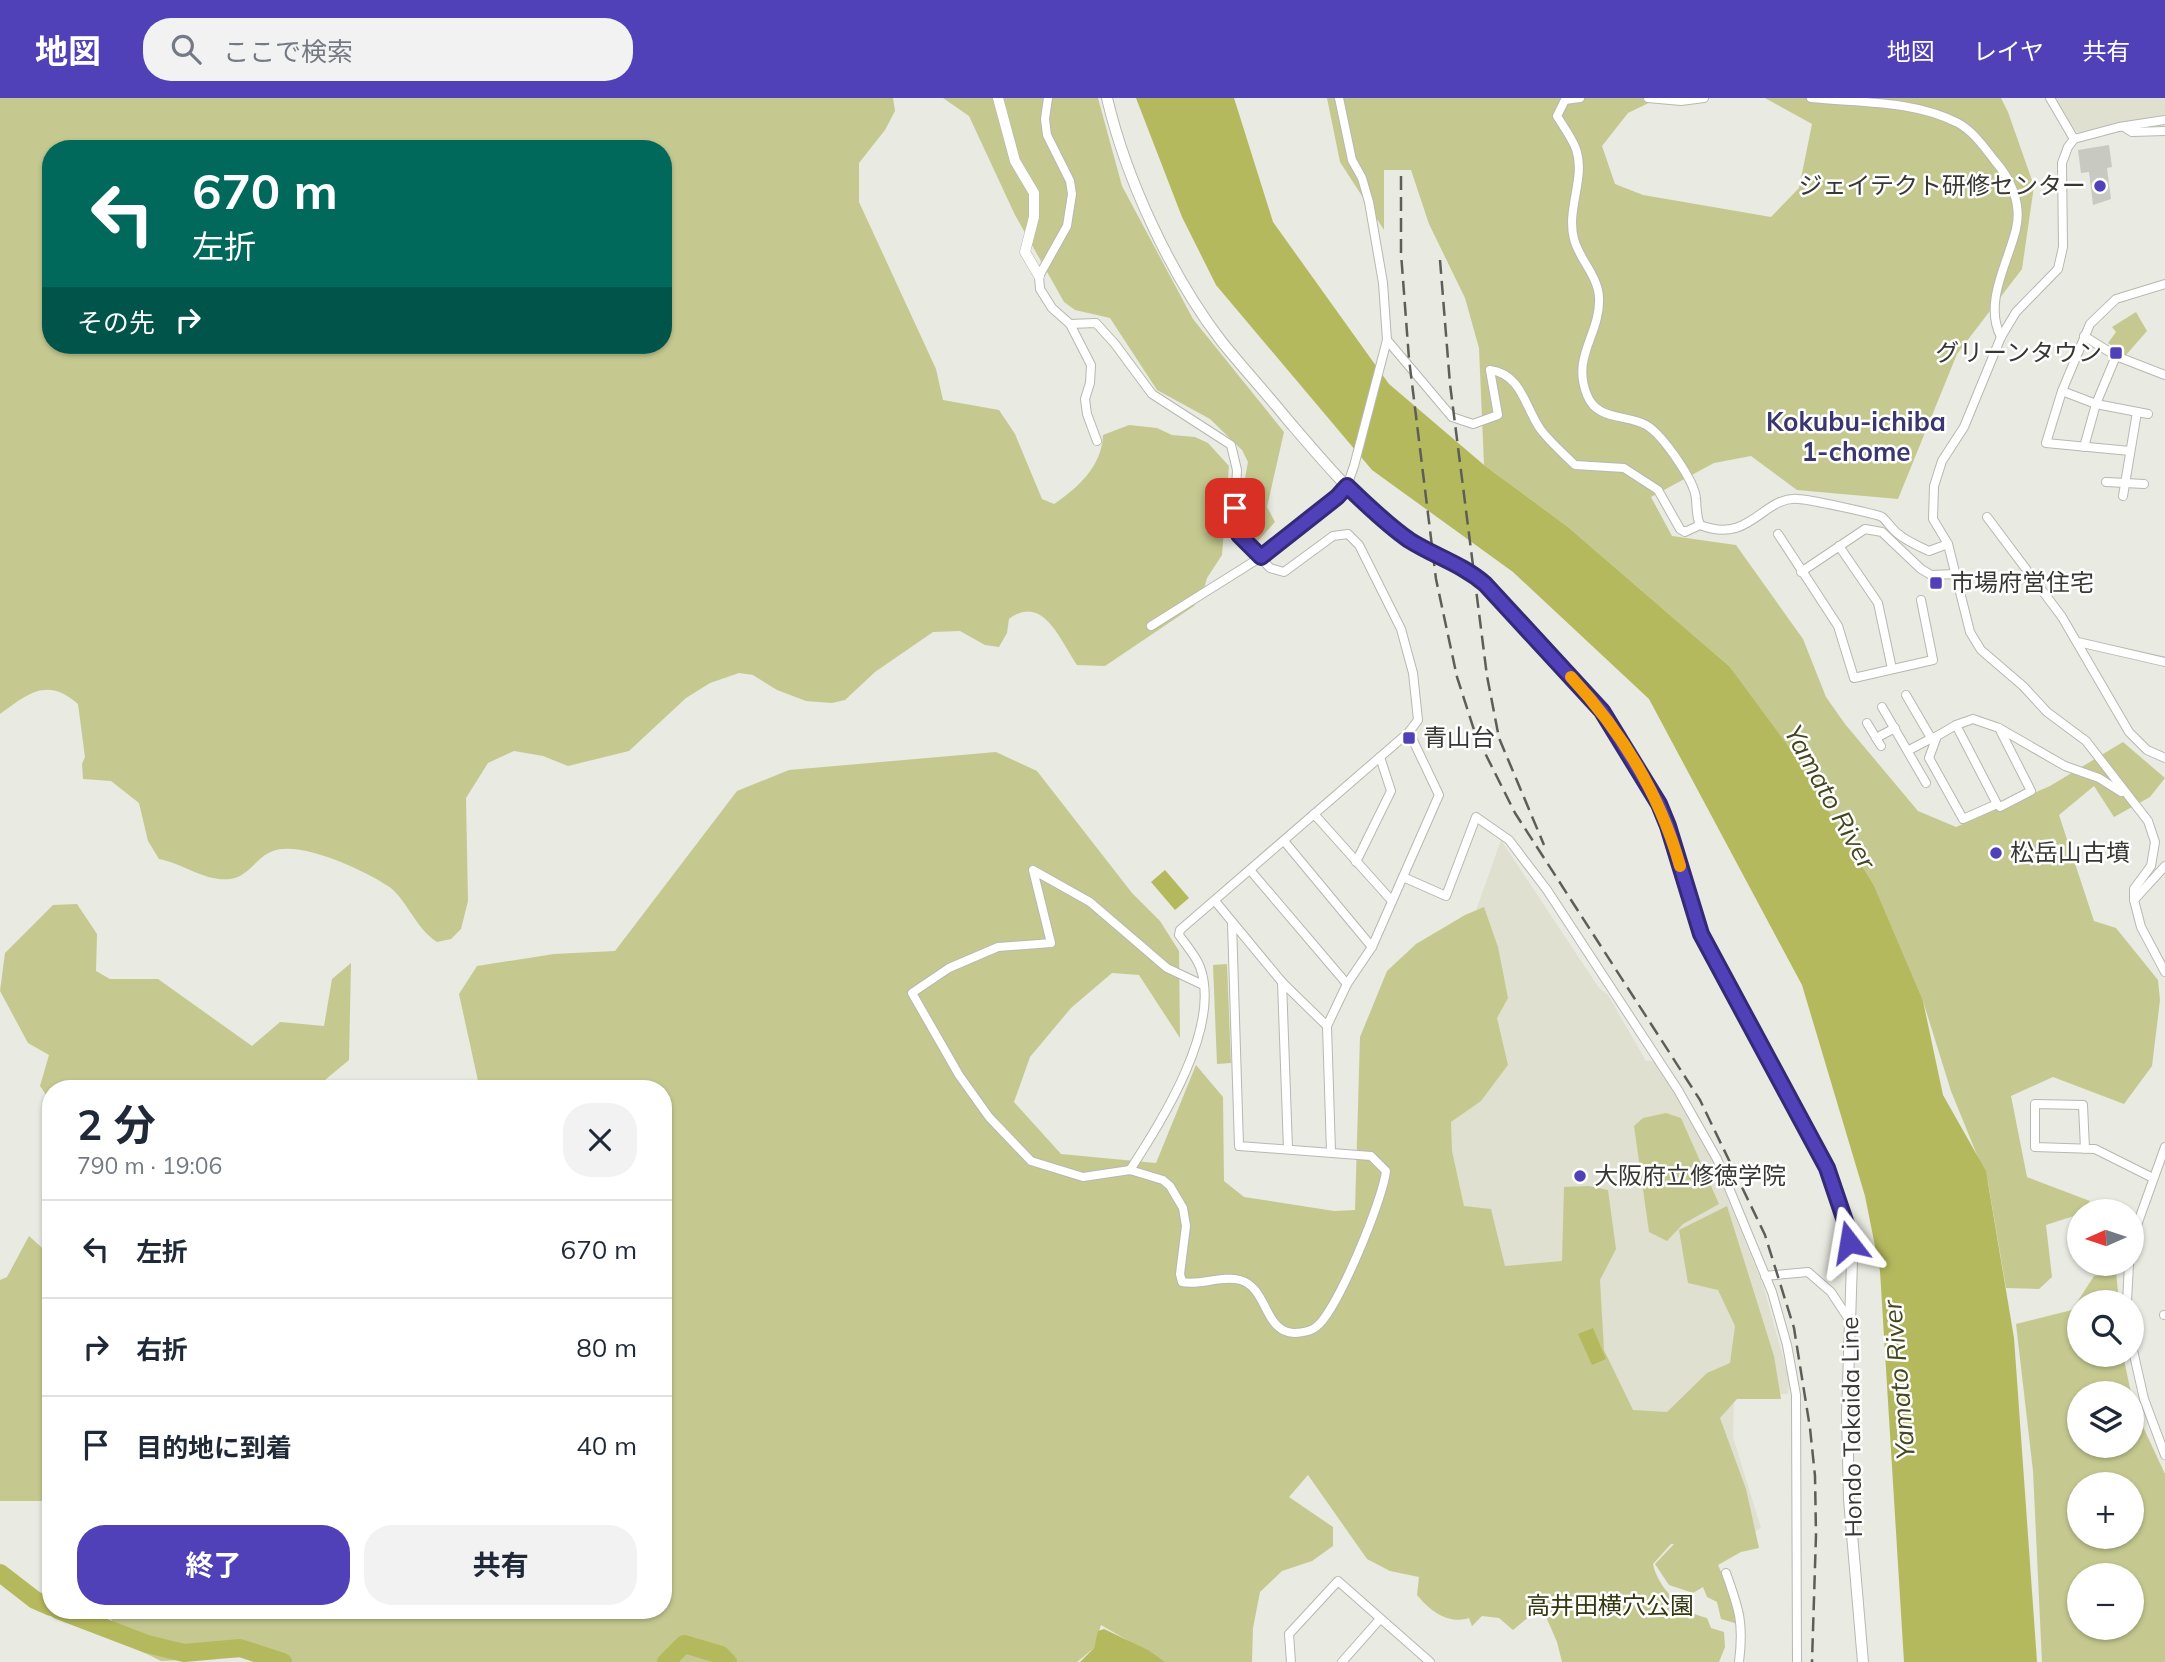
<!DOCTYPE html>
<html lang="ja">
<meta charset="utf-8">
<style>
:root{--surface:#fff;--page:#f2f2f3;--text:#1f2937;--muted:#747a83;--line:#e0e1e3;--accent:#5041b8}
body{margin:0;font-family:Mulish,"Noto Sans JP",sans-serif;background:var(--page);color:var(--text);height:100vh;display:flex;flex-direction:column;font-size:26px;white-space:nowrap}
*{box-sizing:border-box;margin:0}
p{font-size:23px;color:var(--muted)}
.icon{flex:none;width:38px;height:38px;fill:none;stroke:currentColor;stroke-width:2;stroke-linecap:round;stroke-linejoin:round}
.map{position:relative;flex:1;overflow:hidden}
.sheet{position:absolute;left:42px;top:982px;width:630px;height:539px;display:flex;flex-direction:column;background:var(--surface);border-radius:28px;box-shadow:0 2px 5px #0004}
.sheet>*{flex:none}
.hud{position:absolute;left:42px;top:42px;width:630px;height:214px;border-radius:28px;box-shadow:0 2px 5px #0004;background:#00695c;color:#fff;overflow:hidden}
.needle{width:46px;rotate:267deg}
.tools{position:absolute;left:2067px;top:1101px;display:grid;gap:14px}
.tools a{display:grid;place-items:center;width:77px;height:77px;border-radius:50%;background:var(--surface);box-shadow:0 2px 5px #0004;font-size:35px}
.pin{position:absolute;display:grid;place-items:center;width:60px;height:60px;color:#fff;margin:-30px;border-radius:14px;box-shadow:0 4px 10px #0006}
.me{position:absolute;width:77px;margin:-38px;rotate:346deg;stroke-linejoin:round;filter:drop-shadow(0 0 5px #0008)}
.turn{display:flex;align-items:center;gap:24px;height:147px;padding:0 35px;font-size:32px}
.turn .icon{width:91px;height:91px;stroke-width:2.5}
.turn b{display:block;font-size:49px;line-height:60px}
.then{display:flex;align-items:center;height:66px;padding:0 35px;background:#0003;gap:14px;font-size:26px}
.round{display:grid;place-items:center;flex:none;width:74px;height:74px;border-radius:28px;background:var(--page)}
.headline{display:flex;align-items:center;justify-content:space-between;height:119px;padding:0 35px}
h1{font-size:42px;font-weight:700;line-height:52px}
.primary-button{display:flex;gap:14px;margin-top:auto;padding:14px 35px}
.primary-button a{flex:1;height:80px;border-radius:28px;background:var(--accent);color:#fff;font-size:28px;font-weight:700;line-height:80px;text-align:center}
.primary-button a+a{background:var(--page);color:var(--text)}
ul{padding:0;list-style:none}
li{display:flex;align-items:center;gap:21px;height:98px;padding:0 35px;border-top:2px solid var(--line)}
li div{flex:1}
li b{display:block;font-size:26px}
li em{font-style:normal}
header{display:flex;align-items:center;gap:42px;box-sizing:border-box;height:98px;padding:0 35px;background:var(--accent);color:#fff}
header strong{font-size:33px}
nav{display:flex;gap:38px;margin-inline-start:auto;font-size:24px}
.search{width:490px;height:63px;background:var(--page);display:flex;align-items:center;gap:18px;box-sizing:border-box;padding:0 24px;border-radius:28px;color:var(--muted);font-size:26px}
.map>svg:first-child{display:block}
.built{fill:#dfe0d0}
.green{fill:#c5c990;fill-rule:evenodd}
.water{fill:#b4b95d}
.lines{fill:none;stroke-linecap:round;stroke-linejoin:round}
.river{stroke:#b4b95d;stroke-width:18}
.building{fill:#c8c9c0}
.minor-casing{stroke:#b7b8b0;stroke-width:10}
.tertiary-casing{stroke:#b7b8b0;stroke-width:11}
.secondary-casing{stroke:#b7b8b0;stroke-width:12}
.minor{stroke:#fff;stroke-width:8}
.tertiary{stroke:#fff;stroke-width:10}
.secondary{stroke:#fff;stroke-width:10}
.rail{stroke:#5d5e59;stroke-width:2.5;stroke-dasharray:14 7;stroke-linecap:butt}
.route-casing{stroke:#342a78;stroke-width:18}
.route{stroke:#5041b8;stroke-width:12}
.slow{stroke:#f59e0b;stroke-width:12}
.poi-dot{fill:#5041b8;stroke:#fff;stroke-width:2.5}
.labels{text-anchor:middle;stroke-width:5;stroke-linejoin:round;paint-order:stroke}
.poi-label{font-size:24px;fill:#373734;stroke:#fff;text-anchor:start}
.street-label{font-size:24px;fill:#373734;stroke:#fff}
.park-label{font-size:24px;fill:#35370f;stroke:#fff}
.neighbourhood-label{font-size:26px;font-weight:bold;fill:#393672;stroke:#fff}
.water-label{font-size:26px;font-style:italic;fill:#44461f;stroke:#fff}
</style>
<header>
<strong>地図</strong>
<div class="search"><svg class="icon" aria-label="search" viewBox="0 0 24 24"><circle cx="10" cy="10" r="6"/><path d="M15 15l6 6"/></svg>ここで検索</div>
<nav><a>地図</a><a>レイヤ</a><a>共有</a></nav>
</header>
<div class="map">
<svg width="2165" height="1564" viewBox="0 0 2165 1564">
<rect width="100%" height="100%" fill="#e9eae1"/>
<g class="built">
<path d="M 2054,0 L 2165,0 L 2165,17 L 2078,34 L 2071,29 Z"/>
<path d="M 1501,742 L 1599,890 L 1608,897 L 1646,963 L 1657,963 L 1708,1053 L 1763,1187 L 1789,1281 L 1788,1296 L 1734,1297 L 1733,1339 L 1761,1430 L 1715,1457 L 1444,1221 L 1441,1028 L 1469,832 Z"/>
</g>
<g class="green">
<path d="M 0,0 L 893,0 L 895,13 L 885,32 L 859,65 L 859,104 L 936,271 L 943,302 L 999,312 L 1015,336 L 1042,401 L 1054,406 C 1078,390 1102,368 1103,337 L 1129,327 L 1157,330 L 1172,337 L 1195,339 L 1208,345 L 1229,368 L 1222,457 L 1207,480 L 1203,494 L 1194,508 L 1105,568 L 1077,567 C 1060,542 1043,495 1009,521 L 1007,535 L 999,549 L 985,547 L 960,533 L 933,534 L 875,574 L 845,602 L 832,605 L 806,603 L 777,592 L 753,577 L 739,575 L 710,585 L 686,600 L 629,653 L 568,668 L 543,658 L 514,653 L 488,665 L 466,700 L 468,803 L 461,831 L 451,841 L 437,844 C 415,830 407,801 388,788 C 364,772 300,742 273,753 C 256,759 249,779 230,781 C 205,784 182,765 159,761 L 148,743 L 139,705 L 111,683 L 83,681 L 82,666 L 85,659 L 78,606 C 47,579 29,595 0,616 ZM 51,51 L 663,51 L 663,247 L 51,247 Z"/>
<path d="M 943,0 L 1098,0 L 1122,88 L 1193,221 L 1284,334 L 1267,409 L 1275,424 L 1256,445 L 1245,436 L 1240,406 L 1248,364 L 1242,352 L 1210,321 L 1157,292 L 1110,220 L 1075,212 L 1064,204 L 1015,117 L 969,18 Z"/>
<path d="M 1327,0 L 1659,0 L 1628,15 L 1602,48 L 1615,86 L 1643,97 L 1771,119 L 1799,90 L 1812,26 L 1765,0 L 2001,0 L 2008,14 L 2034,88 L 2022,171 L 1957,256 L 1898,401 L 1797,392 L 1751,358 L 1714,365 L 1651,399 L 1672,438 L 1736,447 L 1803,541 L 1826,599 L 1845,626 L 1918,713 L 1956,729 L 2050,688 L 2123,644 L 2165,680 L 2150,699 L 2114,719 L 2094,688 L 2059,717 L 2094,823 L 2116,830 L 2158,882 L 2160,902 L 2152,968 L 2124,1006 L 2053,979 L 2011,998 L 2027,1079 L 2090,1103 L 2077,1117 L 2046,1127 L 2052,1179 L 2039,1191 L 2006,1190 L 1988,1084 L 1951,993 L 1923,903 L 1729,568 L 1568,429 L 1484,367 L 1479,250 L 1465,200 L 1429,126 L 1411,72 L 1384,72 L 1384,132 L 1340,64 Z"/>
<path d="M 2136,214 L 2147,233 L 2126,257 L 2108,245 L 2116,234 L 2112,229 Z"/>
<path d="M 996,654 L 1037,673 L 1132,795 L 1160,823 L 1179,853 L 1180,940 L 1139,877 L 1112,875 L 1071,910 L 1030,959 L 1014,1004 L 1061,1056 L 1156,1065 L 1196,967 L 1223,999 L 1224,1083 L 1244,1099 L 1334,1113 L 1355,1112 L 1360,939 L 1387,873 L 1416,846 L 1465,817 L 1484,809 L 1498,849 L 1508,900 L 1497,920 L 1508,967 L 1481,1003 L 1451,1024 L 1452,1053 L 1464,1108 L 1491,1111 L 1505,1168 L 1562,1163 L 1564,1089 L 1589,1088 L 1608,1092 L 1616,1151 L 1600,1182 L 1604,1252 L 1633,1312 L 1667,1314 L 1707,1275 L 1730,1265 L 1735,1228 L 1718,1192 L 1688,1185 L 1679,1132 L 1727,1108 L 1774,1258 L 1781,1301 L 1737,1301 L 1720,1320 L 1746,1391 L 1759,1450 L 1741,1454 L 1718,1467 L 1738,1512 L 1738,1526 L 1721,1521 L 1717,1504 L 1707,1499 L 1703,1489 L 1693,1495 L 1669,1487 L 1655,1466 L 1674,1446 L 1671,1446 L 1653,1466 C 1658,1490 1683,1515 1707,1520 L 1711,1530 L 1724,1534 L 1725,1549 L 1719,1564 L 1562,1564 L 1557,1544 L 1544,1514 L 1530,1518 L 1513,1532 L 1499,1520 L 1482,1518 L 1472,1528 L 1469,1520 C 1448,1527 1429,1512 1417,1497 L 1419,1479 L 1390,1473 L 1367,1461 L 1308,1377 L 1289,1399 L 1333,1429 L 1333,1448 L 1312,1463 L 1282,1473 L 1260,1494 L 1253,1530 L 1252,1564 L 1165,1564 L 1101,1527 L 1094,1550 L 1077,1564 L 256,1564 L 242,1559 L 161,1563 L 125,1545 L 106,1512 L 663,1512 L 663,990 L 508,990 L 505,986 L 478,983 L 459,896 L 477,868 L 554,856 L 615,853 L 737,693 L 789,672 Z"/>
<path d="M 77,806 L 97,836 L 96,873 L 110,881 L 158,881 L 252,948 L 280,924 L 324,928 L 332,881 L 351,865 L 349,962 L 325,982 L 327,990 L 51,990 L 51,1004 L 40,988 L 49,957 L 28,945 L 0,893 L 5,855 L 53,807 Z"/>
<path d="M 1227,866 L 1231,965 L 1217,966 L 1213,867 Z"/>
<path d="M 1666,1015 L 1681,1020 L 1719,1106 L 1683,1126 L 1667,1143 L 1649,1134 L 1634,1028 L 1643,1020 Z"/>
<path d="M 29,1138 L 51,1158 L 51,1448 L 45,1435 L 42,1403 L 0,1403 L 0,1182 L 7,1179 Z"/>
<path d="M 2116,1174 L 2119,1204 L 2079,1204 L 2079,1256 L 2123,1257 L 2131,1295 L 2079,1295 L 2079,1348 L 2132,1348 L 2132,1297 L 2137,1316 L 2165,1376 L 2165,1564 L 2042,1564 L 2033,1373 L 2016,1226 L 2072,1212 L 2094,1178 ZM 2079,1386 L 2132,1386 L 2132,1438 L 2079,1438 ZM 2079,1477 L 2132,1477 L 2132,1530 L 2079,1530 Z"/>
</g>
<g class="water">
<path d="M 1136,0 L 1234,0 L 1273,124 L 1389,286 L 1484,367 L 1568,429 L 1729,568 L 1791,652 L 1874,788 L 1923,903 L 1943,997 L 1986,1073 L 2014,1240 L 2037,1564 L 1904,1564 L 1880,1173 L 1865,1098 L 1802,887 L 1649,601 L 1513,474 L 1372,372 L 1216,187 L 1182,119 Z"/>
<path d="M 1165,772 L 1189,800 L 1175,812 L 1151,784 Z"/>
<path d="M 1593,1230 L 1606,1261 L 1592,1267 L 1578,1236 Z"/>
<path d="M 1104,1531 L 1148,1552 L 1165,1564 L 1080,1564 L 1094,1550 L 1098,1533 Z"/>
</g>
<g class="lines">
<g class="river">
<path d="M 0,1475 L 35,1502 L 51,1509"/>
<path d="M 58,1512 L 147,1546 L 184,1555 L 240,1550 L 283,1564"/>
<path d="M 666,1564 L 684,1546 L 721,1557 L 728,1564"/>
</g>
</g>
<path class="building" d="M 2109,47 L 2112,69 L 2107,70 L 2111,101 L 2093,107 L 2089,74 L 2081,75 L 2078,52 Z"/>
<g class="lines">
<defs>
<g id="minor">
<path d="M 1048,0 L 1045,21 L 1047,37 L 1070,83 L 1072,96 L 1067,128 L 1039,178 L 1040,191 L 1052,210 L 1070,226 L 1096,225 L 1115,246 L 1152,296 L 1231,347 L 1237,372 L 1235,410 L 1239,437 L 1270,470 L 1284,474 L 1333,438 L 1348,436 L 1359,447 L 1401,531 L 1413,575 L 1418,622 L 1409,634 L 1180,832 L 1179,837 C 1186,847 1196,858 1200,869 C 1222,929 1162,1022 1130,1072"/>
<path d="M 1580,0 L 1565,2 L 1557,18 C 1563,28 1572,40 1576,51 C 1586,80 1566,111 1574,141 C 1579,161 1598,178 1599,199 C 1601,236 1571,258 1587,297 C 1597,323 1626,316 1646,327 C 1662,336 1695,383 1696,401 C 1697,412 1696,417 1700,427 C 1751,447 1762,398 1798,401 C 1807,401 1877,416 1882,419 C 1887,423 1891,430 1897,435 C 1906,443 1918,448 1929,453 L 1948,446"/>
<path d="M 1648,0 L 1681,3 L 1704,0"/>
<path d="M 1811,0 C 1859,5 1914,2 1958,25 C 1973,33 1984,49 1995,63 C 2011,81 2022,106 2016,131 C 2008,165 1983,205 2001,239"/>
<path d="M 2050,0 L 2074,41"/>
<path d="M 2165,22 L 2119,29 L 2074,41 L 2068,49 L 2062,65 L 2063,149 L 2058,171 L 2016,214 L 2001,239 L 1964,329 L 1942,363 L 1934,388 L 1933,421 L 1948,446 L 1970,534 L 1981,552 L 2023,588 L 2047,614 L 2086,643 L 2148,723 L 2155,744 L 2151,768 L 2134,791 L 2134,802 L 2141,829 L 2165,874"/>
<path d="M 2124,29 L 2132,34 L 2165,33"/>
<path d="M 1070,226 L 1091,267 L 1090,285 L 1085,301 L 1087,316 L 1097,343"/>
<path d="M 2084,238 L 2116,258 L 2165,277"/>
<path d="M 1387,242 L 1452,319 L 1473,326 L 1498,317 L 1490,272 C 1522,276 1525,310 1541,332 C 1550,344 1564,356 1575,367 L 1624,370 L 1658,392 L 1680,431 L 1685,434 L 1700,427"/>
<path d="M 2062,293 L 2096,306 L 2148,316"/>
<path d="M 2084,349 L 2096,306 L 2116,258"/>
<path d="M 2130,353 L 2046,345 L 2062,293 L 2090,226 L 2116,201 L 2165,186"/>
<path d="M 2106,384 L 2144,386"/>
<path d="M 2123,398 L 2137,314"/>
<path d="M 1987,419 L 2062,519 L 2129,634 L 2147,652 L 2165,660"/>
<path d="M 1778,436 L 1838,528 L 1854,580 L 1933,562 L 1921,502"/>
<path d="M 1839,448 L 1878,505 L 1892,571"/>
<path d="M 1801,474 L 1865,431 L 1882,434 L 1921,471 L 1931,477 L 1957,476"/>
<path d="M 1151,528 L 1261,459 L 1337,399 L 1347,388 L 1354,368 L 1387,242 L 1383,185 L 1369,104 L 1362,80 L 1352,62 L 1339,0"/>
<path d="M 2078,544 L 2165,564"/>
<path d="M 1906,597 L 1931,640"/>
<path d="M 1882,609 L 1926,685"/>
<path d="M 1867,625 L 1881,648"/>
<path d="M 1956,627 L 1997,706"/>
<path d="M 1999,630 L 2031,693 L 2000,709 L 1997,706 L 1963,721 L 1929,660 L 1937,638 L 1956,627 L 1973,621 L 1999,630 L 2065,668 L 2099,680 L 2121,694"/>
<path d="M 1876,640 L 1895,630"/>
<path d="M 1909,652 L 1934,639"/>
<path d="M 1314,716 L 1392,803"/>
<path d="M 1284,743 L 1372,849"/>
<path d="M 1356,764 L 1391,693 L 1380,659"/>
<path d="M 1250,772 L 1347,886"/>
<path d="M 1403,779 L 1446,798 L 1476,719 L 1509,742 L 1547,792 L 1678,992 L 1717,1061 L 1772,1194 L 1787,1247 L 1796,1297 L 1797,1564"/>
<path d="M 2134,802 L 2165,768"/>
<path d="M 1215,803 L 1282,884 L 1327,928"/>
<path d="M 1282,884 L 1288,1051"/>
<path d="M 1203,887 L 1167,870 L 1090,804 L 1033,772 L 1051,845 L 998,849 L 949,870 L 912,895 L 959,977 L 989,1019 L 1031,1063 L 1083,1079 L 1130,1072 L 1163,1082 L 1170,1088 L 1183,1110 L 1186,1128 L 1180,1176 L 1182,1184 C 1201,1188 1221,1177 1240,1182 C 1265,1189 1264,1224 1285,1233 C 1293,1237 1310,1234 1316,1229 C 1337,1214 1383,1101 1386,1073 L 1371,1058 L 1239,1048 L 1232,825"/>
<path d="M 2085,1051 L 2083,1007 L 2035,1006 L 2035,1049 L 2095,1051 L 2153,1080"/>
<path d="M 1331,1054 L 1327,928 L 1347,886 L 1372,849 L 1439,697 L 1409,634"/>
<path d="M 2132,1141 L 2165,1049"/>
<path d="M 1765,1178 L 1808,1174 L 1831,1194 L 1850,1223"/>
<path d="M 2127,1204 L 2129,1166"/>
<path d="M 2164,1217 L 2165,1217"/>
<path d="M 2132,1248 L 2144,1301 L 2165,1357"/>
<path d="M 1726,1475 C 1739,1511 1744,1525 1739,1564"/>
<path d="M 1291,1564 L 1289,1536 L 1338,1483 L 1430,1564"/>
<path d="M 1342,1564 L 1380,1521"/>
</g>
<path id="tertiary" d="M 998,0 L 1015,63 L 1034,95 L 1034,119 L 1025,154 L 1039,178"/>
<path id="secondary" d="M 1107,0 C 1126,81 1171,178 1222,244 C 1243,270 1266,295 1287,321 C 1317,356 1347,392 1382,422 C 1414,448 1454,459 1485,486 L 1602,613 L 1659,706 L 1668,728 L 1701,836 L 1827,1070 L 1845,1126 L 1852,1163 L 1847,1317 L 1849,1401 L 1863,1564"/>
</defs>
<use href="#minor" class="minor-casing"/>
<use href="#tertiary" class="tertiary-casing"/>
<use href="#secondary" class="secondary-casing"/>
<use href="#minor" class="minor"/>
<use href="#tertiary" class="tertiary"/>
<use href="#secondary" class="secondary"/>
<g class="rail">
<path d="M 1401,78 L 1401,155 L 1409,261 L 1436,481 L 1457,579 L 1475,635 L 1515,715 L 1700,1002 L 1765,1137 L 1794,1230 L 1810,1330 L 1815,1378 L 1816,1437 L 1812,1564"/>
<path d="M 1440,162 L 1450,286 L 1487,578 L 1499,640 L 1544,747"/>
</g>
</g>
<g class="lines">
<defs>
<path id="route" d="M 1235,410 L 1239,437 L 1261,459 L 1337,399 L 1347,388 C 1367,407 1386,426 1409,442 C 1434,458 1462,466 1485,486 L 1602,613 L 1659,706 L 1668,728 L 1701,836 L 1827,1070 L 1846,1126 L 1849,1144"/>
</defs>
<use href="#route" class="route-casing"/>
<use href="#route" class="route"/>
<path class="slow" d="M 1571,579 C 1621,633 1660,697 1680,768"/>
</g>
<g class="poi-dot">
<circle cx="2100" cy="88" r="7"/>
<rect x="2109" y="248" width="14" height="14" rx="3.5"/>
<rect x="1929" y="478" width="14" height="14" rx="3.5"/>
<rect x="1402" y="633" width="14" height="14" rx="3.5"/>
<circle cx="1996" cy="755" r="7"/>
<circle cx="1580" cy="1078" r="7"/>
</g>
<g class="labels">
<g class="poi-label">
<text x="2086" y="96" text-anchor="end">ジェイテクト研修センター</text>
<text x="2102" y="263" text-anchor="end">グリーンタウン</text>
<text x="1950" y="493">市場府営住宅</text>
<text x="1423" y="648">青山台</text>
<text x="2010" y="763">松岳山古墳</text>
<text x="1594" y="1086">大阪府立修徳学院</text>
</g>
<g class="street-label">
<text transform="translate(1852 1329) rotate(-91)" y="8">Hondo Takaida Line</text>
</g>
<g class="park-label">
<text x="1610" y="1516">高井田横穴公園</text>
</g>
<g class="neighbourhood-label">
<text x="1856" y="333">Kokubu-ichiba<tspan x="1856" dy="30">1-chome</tspan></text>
</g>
<g class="water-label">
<text transform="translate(1830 699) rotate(61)" y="9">Yamato River</text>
<text transform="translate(1899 1282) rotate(-95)" y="9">Yamato River</text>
</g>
</g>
</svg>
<div class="tools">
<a><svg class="needle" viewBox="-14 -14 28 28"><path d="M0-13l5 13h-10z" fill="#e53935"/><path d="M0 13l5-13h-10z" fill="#747a83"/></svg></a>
<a><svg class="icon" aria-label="search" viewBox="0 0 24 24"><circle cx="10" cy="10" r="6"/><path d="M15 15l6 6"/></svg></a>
<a><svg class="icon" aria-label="layers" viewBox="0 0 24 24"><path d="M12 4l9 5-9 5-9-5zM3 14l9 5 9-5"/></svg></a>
<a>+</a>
<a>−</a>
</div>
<div class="pin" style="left:1235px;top:410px;background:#d93025"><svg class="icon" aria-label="arrive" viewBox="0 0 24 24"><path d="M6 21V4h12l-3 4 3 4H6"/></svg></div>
<svg class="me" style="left:1849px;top:1144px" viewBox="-20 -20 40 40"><path d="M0-17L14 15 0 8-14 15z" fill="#5041b8" stroke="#fff" stroke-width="4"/></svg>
<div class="hud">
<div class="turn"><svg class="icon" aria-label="left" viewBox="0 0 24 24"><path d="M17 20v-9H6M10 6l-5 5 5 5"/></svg><div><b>670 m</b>左折</div></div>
<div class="then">その先<svg class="icon" aria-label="right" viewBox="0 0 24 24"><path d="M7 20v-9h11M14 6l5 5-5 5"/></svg></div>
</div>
<section class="sheet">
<div class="headline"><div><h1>2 分</h1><p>790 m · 19:06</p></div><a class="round"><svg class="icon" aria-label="close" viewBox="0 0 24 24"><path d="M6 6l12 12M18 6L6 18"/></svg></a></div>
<ul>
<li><svg class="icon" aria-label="left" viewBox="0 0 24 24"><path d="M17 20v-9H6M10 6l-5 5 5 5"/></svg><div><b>左折</b></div><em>670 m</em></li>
<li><svg class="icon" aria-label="right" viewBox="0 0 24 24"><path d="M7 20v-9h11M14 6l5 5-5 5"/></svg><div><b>右折</b></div><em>80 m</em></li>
<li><svg class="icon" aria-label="arrive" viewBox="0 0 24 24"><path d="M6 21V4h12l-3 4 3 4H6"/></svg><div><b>目的地に到着</b></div><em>40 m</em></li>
</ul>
<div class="primary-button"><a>終了</a><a>共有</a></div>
</section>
</div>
